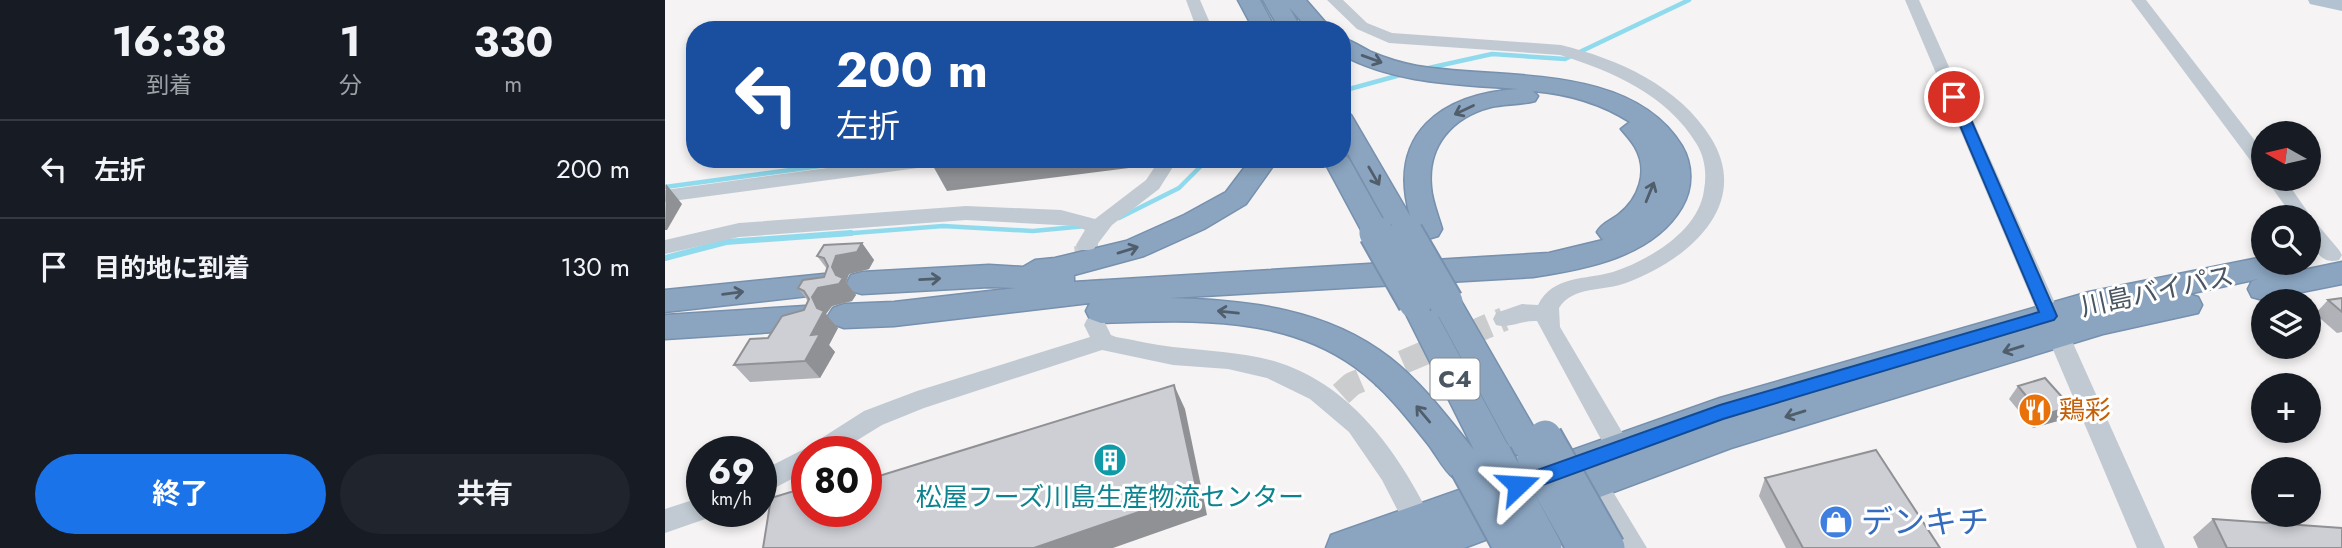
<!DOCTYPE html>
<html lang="ja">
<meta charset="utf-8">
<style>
:root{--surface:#171b24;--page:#20242c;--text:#f1f3f6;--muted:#9ea1a6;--line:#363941;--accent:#1a73e8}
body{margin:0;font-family:Jost,"Noto Sans JP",sans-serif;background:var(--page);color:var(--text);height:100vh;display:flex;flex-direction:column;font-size:26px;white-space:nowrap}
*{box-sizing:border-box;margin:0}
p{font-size:23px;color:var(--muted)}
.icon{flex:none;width:38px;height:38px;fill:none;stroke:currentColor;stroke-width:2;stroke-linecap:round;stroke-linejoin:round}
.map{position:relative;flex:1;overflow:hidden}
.panel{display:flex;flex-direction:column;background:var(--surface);width:665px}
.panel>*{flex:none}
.guide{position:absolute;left:21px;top:21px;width:665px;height:147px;border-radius:28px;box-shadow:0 4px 10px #0003;background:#1a4fa0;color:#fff;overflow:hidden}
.needle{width:46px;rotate:278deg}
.controls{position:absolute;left:1586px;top:121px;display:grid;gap:14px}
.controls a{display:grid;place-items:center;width:70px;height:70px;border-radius:50%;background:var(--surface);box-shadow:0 4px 10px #0003;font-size:35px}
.speed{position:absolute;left:21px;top:436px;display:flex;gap:14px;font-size:35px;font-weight:700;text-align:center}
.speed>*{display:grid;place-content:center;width:91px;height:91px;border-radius:50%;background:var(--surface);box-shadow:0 4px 10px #0003;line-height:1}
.speed small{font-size:18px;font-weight:400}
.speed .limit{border:10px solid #d22;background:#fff;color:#111}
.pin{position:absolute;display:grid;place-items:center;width:60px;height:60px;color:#fff;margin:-30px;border:4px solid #fff;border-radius:50%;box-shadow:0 2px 7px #0007}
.me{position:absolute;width:77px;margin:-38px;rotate:70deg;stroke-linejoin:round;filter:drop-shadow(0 0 5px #0008)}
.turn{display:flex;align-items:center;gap:24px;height:147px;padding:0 35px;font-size:32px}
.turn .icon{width:91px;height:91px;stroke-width:2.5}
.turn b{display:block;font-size:49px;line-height:60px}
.eta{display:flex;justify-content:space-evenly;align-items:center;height:119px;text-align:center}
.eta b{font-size:42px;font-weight:700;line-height:49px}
.action{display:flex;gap:14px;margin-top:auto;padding:14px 35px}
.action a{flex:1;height:80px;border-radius:42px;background:var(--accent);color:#fff;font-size:28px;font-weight:700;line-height:80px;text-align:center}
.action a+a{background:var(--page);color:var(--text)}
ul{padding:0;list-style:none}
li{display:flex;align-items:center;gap:21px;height:98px;padding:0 35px;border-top:2px solid var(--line)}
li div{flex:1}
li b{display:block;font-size:26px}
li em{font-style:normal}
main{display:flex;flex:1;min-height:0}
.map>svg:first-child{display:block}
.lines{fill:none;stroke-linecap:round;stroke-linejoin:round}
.stream-far1{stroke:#90daee;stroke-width:4.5}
.stream{stroke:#90daee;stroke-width:6}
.minor-tunnel{stroke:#caccce;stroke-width:24;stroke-dasharray:24 11;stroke-linecap:butt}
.highway-casing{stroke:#7690ad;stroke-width:3}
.minor{fill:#c1cad2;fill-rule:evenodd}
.major{fill:#b3c2d1;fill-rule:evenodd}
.highway{fill:#8ba5c1;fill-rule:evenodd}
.highway-bridge-far1-casing{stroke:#7690ad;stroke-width:27;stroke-linecap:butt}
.highway-bridge-casing{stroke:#7690ad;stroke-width:37;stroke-linecap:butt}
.highway-bridge-far1{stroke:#8ba5c1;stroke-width:24}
.highway-bridge{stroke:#8ba5c1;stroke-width:33}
.wall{fill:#b0b2b7}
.shaded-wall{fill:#909195}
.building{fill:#cdcfd5;stroke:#909195;stroke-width:2}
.oneway{stroke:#505e6b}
.route{fill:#1a73e8;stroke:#114b97;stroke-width:2}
.labels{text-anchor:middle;stroke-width:6;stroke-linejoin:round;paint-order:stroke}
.shield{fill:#fff;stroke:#808990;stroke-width:2}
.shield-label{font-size:24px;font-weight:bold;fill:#4a5661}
.street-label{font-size:26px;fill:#4a5661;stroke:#fff}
.food-label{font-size:26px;fill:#c56008;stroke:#fff;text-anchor:start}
.culture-label{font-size:26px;fill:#0d838f;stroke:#fff}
.near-shop-label{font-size:32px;fill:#366cbe;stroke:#fff;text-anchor:start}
</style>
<main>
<section class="panel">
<div class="eta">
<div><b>16:38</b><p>到着</p></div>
<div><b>1</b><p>分</p></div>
<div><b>330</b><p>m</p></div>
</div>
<ul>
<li><svg class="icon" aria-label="left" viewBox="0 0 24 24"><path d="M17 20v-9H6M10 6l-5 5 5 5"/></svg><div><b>左折</b></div><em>200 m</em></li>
<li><svg class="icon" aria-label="arrive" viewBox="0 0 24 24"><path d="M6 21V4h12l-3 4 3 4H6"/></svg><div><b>目的地に到着</b></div><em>130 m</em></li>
</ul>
<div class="action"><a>終了</a><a>共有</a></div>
</section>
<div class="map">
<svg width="1677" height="548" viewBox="0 0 1677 548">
<rect width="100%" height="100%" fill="#f5f3f3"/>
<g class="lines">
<g class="stream-far1">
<path d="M 759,69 L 827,54 L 900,59 L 1024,0"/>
<path d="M 677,91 L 739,74"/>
<path d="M 0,187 L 207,159"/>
<path d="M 454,218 L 514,188 L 543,159"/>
<path d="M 163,235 L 278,226 L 368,231 L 421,226"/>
</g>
<path class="stream" d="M 0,258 L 61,242 L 186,233"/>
<g class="minor-tunnel">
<path d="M 421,245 L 428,309"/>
<path d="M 676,394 L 687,384 L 839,319"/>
</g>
<defs>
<g id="highway">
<path d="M 573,0 L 595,0 L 611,30 L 589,30 Z"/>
<path d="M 598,0 L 641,0 L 667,30 L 644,30 L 624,7 L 637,30 L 615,30 Z"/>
<path d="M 677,38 C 688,41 696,47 706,52 C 720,58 736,63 752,66 C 834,80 966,62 1017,146 C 1028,165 1028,188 1017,207 C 988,257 920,269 868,277 L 505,298 C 582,300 663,309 725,358 C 758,384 783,418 809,450 L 735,302 L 739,294 L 750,291 L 761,294 L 848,455 L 843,466 L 830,470 L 820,466 L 815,478 C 806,481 798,484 789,478 C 779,471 771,454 763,444 C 741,416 719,388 690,367 C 617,314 521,320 436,323 L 425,319 L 421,311 L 425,303 L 229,326 L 179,328 L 168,324 L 163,316 L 168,308 L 179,304 L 229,302 L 351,288 L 324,287 L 197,294 L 186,291 L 182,283 L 186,275 L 197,272 L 324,265 L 358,267 L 370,260 L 390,258 L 461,241 L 519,215 L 561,192 L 586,159 L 613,159 L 581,204 L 539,229 L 479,256 L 409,275 L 409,282 L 884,253 L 938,240 L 932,232 C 937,223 945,221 953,215 C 974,199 984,171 970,147 C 966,140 961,135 956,129 L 965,122 C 935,103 904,94 868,91 L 873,96 L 870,101 C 855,105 840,104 826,107 C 787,117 762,146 766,187 C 767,201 773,215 777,229 L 773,236 L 763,239 L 752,234 L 740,241 L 730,238 L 677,143 L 677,113 L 686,115 L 689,120 L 745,216 C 722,134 776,94 853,89 C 793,84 731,84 677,55 Z"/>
<path d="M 677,152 L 684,159 L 725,232 L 721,239 L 711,242 L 701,239 L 658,159 L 677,159 Z"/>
<path d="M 1598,257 L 1598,262 L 1641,262 L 1637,269 L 1629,272 L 1677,262 L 1677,284 L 1598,300 L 1587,297 L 1583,289 L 1587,281 L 1593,279 L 1523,294 L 1533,297 L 1537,305 L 1533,313 L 1438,334 L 1066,448 L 799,548 L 661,548 L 666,535 L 680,530 L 1055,398 L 1424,292 Z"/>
<path d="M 159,274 L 170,277 L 174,285 L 170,293 L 0,312 L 0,290 Z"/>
<path d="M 781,291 L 792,294 L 872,433 L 878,443 L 872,453 L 860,458 L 848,453 L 766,302 L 770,294 Z"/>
<path d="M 140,306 L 151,310 L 156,318 L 151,326 L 140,330 L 0,339 L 0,315 Z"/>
</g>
</defs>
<use href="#highway" class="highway-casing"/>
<g class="minor">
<path d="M 521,0 L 535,0 L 548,30 L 532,30 Z"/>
<path d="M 662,0 L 678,0 L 702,23 L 727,33 L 896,45 C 953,59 1014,86 1046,138 C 1088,206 1021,261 961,283 C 940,291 907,286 894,308 L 895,327 L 963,442 L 966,449 L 963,456 L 954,460 L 945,456 L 872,321 C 857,320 844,329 831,325 L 828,319 L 831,313 L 857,304 L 873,305 C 888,275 920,280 948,272 C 984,260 1034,231 1039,190 C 1042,174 1040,157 1031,143 C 1002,95 947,71 895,55 L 724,43 L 692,29 Z"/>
<path d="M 1240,0 L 1254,0 L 1500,548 L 1472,548 Z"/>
<path d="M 1466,0 L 1481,0 L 1598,151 L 1598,170 L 1591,168 Z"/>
<path d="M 229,159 L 284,159 L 275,165 L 0,202 L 0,190 Z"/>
<path d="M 495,159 L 513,159 L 494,189 L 447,225 L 428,250 L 414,250 L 411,245 L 420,230 L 411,226 L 301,220 L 74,237 L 0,254 L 0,240 L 74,223 L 301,206 L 396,210 L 430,219 L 481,180 Z"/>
<path d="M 1600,178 L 1619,178 L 1647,218 L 1674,250 L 1677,255 L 1674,260 C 1650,267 1643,235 1643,217 L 1628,217 Z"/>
<path d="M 430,317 L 438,319 L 446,335 L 451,337 C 470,340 489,345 508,347 C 543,351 575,352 609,361 C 696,387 745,470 780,548 L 752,548 L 717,480 L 684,432 L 645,399 L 602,378 L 563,369 L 508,365 L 437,350 L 259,408 L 217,425 L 173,452 L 142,452 L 142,471 L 96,495 L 96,471 L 141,448 L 199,411 L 252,391 L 425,337 L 419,325 L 422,319 Z"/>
<path d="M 930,474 L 939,477 L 982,548 L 953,548 L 917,485 L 921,477 Z"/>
<path d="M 37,497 L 37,511 L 49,511 L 46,517 L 0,533 L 0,509 Z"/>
</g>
<path class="major" d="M 1643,0 L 1677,0 L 1677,11 L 1645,4 Z"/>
<use href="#highway" class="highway"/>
<defs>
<g id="highway-bridge-far1">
<path d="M 740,231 L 742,235"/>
<path d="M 711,232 L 712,235"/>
</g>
<g id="highway-bridge">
<path d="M 711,233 L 750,302"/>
<path d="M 741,233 L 781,302"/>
<path d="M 880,437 L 943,548"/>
<path d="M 830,455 L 880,548"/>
<path d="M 869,459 L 919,548"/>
<path d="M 802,467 L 846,548"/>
</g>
</defs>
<use href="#highway-bridge-far1" class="highway-bridge-far1-casing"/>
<use href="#highway-bridge" class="highway-bridge-casing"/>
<use href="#highway-bridge-far1" class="highway-bridge-far1"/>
<use href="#highway-bridge" class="highway-bridge"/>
</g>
<g class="wall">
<path d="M 197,243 L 209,260 L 204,269 L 184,274 L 181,282 L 191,295 L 187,301 L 167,306 L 161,314 L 173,328 L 164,345 L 170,352 L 155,378 L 85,382 L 69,365 L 139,310 L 143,301 L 133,288 L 159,277 L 162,269 L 152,256 Z"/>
<path d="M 1677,298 L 1677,332 L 1672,333 L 1650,314 L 1663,300 Z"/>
<path d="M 1353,386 L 1396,420 L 1368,428 L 1344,399 Z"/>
<path d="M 1100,478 L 1275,548 L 1121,548 L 1094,496 Z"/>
<path d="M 1548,519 L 1677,548 L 1533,548 L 1528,537 Z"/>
</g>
<g class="shaded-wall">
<path d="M 322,159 L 465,159 L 464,168 L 282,191 L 268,166 Z"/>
<path d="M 1,184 L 17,204 L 2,230 L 0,230 Z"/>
<path d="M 197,243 L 209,260 L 204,269 L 184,274 L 181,282 L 191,295 L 187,301 L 167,306 L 161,314 L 173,328 L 164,345 L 170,352 L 155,378 L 140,361 L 152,308 L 147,297 L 153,288 L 171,275 L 167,267 L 171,256 Z"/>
<path d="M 509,385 L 520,409 L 542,515 L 448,548 L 369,548 Z"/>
<path d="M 1406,407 L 1396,420 L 1368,428 L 1377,415 Z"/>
</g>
<g class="building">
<path d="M 270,159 L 322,159 L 268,166 Z"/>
<path d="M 197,243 L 192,252 L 171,256 L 167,267 L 171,275 L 178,278 L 174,284 L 153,288 L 147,297 L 152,308 L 159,311 L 146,335 L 155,334 L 140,361 L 69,365 L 85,339 L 103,338 L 117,316 L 139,310 L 144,299 L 139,291 L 133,288 L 138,280 L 159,277 L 163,266 L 159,258 L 152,256 L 159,245 Z"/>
<path d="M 1677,298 L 1677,312 L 1663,300 Z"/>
<path d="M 1380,378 L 1406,407 L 1377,415 L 1353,386 Z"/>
<path d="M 509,385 L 532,492 L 369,548 L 98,548 L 106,498 L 142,487 L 142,511 L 201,511 L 201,480 Z"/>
<path d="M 1211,450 L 1275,548 L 1138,548 L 1100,478 Z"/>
<path d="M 1548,519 L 1677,528 L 1677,548 L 1562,548 Z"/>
</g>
<defs><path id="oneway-shaft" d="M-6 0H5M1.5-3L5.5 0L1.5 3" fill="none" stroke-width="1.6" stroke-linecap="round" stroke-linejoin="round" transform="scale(1.75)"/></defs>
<g class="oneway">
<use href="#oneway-shaft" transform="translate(707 59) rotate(20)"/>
<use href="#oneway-shaft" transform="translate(799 110) rotate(155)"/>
<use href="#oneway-shaft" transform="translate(709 176) rotate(60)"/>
<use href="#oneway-shaft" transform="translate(985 192) rotate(-68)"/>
<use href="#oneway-shaft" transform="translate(463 250) rotate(-17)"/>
<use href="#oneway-shaft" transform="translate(265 279) rotate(-3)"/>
<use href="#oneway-shaft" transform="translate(68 293) rotate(-7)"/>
<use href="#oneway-shaft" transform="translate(563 312) rotate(-174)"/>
<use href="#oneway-shaft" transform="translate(1348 349) rotate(163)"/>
<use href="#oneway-shaft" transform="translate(758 414) rotate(-130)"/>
<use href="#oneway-shaft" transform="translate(1130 414) rotate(163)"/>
</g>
<path class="route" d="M 1289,93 L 1296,97 L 1392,316 L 1389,320 L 1058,419 L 853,494 L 847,492 L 844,485 L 847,479 L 1055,405 L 1374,312 L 1283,97 Z"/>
<defs>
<symbol id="restaurant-disc" viewBox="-11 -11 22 22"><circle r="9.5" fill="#e8710a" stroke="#fff"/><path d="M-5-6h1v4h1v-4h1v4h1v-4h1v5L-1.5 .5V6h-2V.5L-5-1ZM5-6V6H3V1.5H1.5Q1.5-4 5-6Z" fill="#fff"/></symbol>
<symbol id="building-disc" viewBox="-11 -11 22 22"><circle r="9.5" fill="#0f9aa8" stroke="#fff"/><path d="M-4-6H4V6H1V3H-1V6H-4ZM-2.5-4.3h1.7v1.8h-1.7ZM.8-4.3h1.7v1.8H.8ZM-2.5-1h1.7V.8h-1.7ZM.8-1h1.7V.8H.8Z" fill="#fff"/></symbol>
<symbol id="shop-disc" viewBox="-11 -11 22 22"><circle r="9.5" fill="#3f7fe0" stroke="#fff"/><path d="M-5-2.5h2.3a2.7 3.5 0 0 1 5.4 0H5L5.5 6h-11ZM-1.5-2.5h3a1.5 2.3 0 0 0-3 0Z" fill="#fff"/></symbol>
</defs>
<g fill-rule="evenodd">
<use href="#restaurant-disc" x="1351" y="391" width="38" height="38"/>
<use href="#building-disc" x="426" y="441" width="38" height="38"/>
<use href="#shop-disc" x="1152" y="503" width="38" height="38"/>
</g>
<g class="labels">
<rect class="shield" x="765.5" y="358.5" width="49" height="41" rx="5"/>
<g class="shield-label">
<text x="790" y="387">C4</text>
</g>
<g class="street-label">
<text transform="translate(1492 291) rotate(-12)" y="9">川島バイパス</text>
</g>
<g class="food-label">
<text x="1394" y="419">鶏彩</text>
</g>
<g class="culture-label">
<text x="445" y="506">松屋フーズ川島生産物流センター</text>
</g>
<g class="near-shop-label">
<text x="1196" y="533">デンキチ</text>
</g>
</g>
</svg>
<div class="controls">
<a><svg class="needle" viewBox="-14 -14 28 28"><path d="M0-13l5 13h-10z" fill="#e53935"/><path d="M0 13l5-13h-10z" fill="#9ea1a6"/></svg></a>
<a><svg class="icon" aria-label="search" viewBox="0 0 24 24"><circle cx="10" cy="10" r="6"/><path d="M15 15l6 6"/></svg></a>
<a><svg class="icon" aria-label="layers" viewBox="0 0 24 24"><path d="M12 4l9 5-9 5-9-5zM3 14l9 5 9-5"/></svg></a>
<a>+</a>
<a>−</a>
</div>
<div class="speed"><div>69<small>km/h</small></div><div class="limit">80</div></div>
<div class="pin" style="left:1289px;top:97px;background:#d93025"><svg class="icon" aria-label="arrive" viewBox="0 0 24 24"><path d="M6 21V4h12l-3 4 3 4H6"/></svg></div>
<svg class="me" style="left:853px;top:485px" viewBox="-20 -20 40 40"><path d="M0-17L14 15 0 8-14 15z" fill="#1a73e8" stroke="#fff" stroke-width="4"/></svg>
<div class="guide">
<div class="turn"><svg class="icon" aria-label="left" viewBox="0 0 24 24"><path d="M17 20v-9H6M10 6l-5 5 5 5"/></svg><div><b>200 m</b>左折</div></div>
</div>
</div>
</main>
